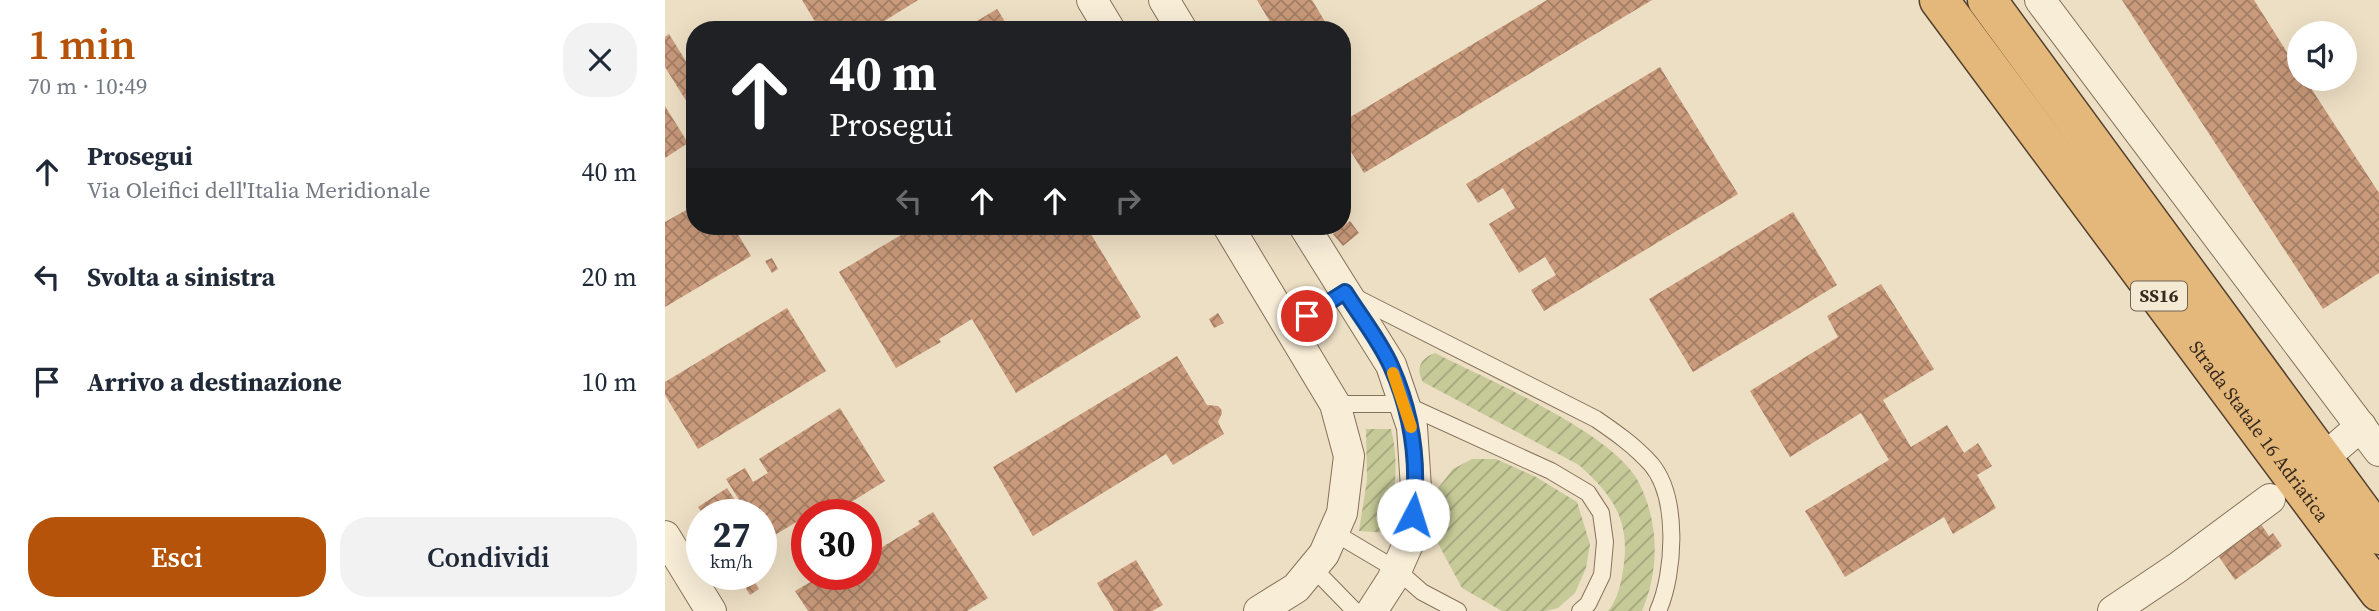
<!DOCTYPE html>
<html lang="it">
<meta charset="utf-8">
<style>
:root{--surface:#fff;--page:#f2f2f3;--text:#1f2937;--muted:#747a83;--accent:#b45309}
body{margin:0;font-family:"Source Serif 4",serif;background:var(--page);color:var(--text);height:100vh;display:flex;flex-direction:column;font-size:26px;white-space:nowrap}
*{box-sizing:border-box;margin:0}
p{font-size:23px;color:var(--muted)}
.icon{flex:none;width:38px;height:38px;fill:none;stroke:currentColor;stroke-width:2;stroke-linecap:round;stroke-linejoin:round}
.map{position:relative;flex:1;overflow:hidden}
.side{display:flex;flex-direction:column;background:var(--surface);width:665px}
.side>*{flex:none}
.guide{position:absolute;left:21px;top:21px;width:665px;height:214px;border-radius:28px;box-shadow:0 7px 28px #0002;background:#202124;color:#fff;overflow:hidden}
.fabs{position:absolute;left:1622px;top:21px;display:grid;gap:14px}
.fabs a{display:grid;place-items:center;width:70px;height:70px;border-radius:50%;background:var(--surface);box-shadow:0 7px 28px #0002;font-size:35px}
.speed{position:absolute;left:21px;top:499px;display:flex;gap:14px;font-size:35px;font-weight:700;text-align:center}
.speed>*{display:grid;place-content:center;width:91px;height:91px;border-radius:50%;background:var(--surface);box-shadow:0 7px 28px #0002;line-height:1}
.speed small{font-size:18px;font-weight:400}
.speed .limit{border:10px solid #d22;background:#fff;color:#111}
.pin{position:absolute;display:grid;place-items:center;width:60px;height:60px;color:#fff;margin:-30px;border:4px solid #fff;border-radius:50%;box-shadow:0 2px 7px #0007}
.me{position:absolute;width:77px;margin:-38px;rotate:5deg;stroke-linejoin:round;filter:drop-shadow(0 0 5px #0008)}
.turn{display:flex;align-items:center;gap:24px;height:147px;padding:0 28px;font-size:32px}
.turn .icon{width:91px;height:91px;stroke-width:2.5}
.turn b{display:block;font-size:49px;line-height:60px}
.lanes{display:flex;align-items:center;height:66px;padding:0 28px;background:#0003;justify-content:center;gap:35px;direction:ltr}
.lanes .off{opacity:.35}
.round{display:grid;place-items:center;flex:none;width:74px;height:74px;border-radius:28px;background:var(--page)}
.headline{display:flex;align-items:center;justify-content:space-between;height:119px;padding:0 28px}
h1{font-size:42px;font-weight:600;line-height:52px;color:var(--accent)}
.action{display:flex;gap:14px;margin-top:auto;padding:14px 28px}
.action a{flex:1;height:80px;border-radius:28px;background:var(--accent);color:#fff;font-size:28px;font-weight:600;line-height:80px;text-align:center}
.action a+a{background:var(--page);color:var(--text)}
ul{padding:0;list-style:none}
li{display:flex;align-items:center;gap:21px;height:105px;padding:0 28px}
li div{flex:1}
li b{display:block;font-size:26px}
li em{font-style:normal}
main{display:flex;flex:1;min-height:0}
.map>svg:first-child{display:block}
.garden{fill:url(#garden-furrows)}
.building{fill:url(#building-cross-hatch)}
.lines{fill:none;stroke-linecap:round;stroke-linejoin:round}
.service-casing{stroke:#86715b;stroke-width:18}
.minor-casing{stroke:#86715b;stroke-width:32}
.trunk-casing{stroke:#54402f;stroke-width:41}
.service{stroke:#f8edd7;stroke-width:16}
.minor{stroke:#f8edd7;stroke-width:30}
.trunk{stroke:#e4b87a;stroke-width:38}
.route-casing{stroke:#114b97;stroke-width:18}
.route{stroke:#1a73e8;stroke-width:12}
.slow{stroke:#f59e0b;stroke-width:12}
.labels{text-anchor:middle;stroke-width:5;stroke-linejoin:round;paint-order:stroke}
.shield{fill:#f4ead3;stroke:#706454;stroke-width:2}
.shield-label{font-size:18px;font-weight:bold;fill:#372a1e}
.street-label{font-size:19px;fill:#372a1e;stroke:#f4ead3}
</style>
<main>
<section class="side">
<div class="headline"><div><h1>1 min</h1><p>70 m · 10:49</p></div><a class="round"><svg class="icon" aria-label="close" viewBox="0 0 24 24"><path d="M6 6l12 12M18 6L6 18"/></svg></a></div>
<ul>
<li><svg class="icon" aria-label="ahead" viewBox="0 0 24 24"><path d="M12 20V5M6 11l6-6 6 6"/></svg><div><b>Prosegui</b><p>Via Oleifici dell'Italia Meridionale</p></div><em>40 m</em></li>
<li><svg class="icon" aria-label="left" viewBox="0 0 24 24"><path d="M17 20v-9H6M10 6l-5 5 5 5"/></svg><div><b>Svolta a sinistra</b></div><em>20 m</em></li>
<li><svg class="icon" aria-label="arrive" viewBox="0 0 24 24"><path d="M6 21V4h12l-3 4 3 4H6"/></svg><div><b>Arrivo a destinazione</b></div><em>10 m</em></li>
</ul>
<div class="action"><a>Esci</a><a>Condividi</a></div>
</section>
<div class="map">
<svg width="1714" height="611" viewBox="0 0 1714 611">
<defs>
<pattern id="garden-furrows" width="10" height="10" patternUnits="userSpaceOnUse" patternTransform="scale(1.75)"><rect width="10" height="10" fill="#c6ca98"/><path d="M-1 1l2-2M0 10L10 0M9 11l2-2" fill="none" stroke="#a2a47b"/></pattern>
<pattern id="building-cross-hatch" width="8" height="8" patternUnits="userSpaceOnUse" patternTransform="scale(1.75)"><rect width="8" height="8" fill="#c99a7b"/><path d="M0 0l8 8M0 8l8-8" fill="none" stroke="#a47e64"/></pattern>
</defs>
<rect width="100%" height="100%" fill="#eddfc4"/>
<g class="garden">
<path d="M 770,353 C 821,379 947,432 973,481 C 994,521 995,569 977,611 L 943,611 C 952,601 956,584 958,570 C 966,522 949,496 914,465 L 758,382 C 750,368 756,358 770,353 Z"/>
<path d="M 701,429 L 726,429 C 735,463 729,499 723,533 L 694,531 L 702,480 Z"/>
<path d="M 807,459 L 831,459 L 871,477 L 912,502 L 925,544 L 921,568 L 910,593 L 893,608 L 881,611 L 837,611 L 797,588 L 770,538 L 770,509 L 774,487 L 788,469 Z"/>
</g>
<g class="building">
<path d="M 137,0 L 253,0 L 205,30 L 155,30 Z"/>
<path d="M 592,0 L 647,0 L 665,30 L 610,30 Z"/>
<path d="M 882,0 L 987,0 L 699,173 L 677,137 L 677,122 Z"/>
<path d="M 1457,0 L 1589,0 L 1634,71 L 1634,79 L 1640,79 L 1714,193 L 1714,273 L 1658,309 Z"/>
<path d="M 332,9 L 339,20 L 337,30 L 297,30 Z"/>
<path d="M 4,34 L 30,76 L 30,115 L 0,67 L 0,37 Z"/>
<path d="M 995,67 L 1073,194 L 879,311 L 866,290 L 891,275 L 880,257 L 854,273 L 824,224 L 850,208 L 838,188 L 813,203 L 801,184 Z"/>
<path d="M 0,106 L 23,143 L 0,158 Z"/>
<path d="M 30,205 L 30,226 L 68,226 L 86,256 L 0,307 L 0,222 Z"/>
<path d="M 1128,212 L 1172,285 L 1028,372 L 984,299 Z"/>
<path d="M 685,221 L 694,233 L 678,246 L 668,234 Z"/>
<path d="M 251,226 L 421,226 L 476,317 L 351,393 L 307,319 L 274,339 L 276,342 L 231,368 L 174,272 Z"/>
<path d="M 107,258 L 113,269 L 107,273 L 100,261 Z"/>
<path d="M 1216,284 L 1269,369 L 1218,400 L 1246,447 L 1282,425 L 1299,453 L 1313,443 L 1327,466 L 1312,475 L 1331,508 L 1288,534 L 1279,517 L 1180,577 L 1140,511 L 1224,460 L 1196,413 L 1125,457 L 1085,391 L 1173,337 L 1162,316 Z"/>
<path d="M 122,308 L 161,371 L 33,449 L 0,395 L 0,382 Z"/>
<path d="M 553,313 L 559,323 L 549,328 L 544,319 Z"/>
<path d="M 512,356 L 542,405 L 553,406 L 556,409 L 557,413 L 553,422 L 559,434 L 508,465 L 501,454 L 368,536 L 328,467 Z"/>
<path d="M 175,408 L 220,481 L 167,514 L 142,514 L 140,531 L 133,521 L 100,541 L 96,535 L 96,514 L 83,514 L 61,479 L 80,468 L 88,482 L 103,473 L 94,459 Z"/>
<path d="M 62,488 L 72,503 L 54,514 L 38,514 L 33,507 Z"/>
<path d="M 268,512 L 323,598 L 302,611 L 143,611 L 130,591 L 159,574 L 201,574 L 201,557 L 255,524 L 253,521 Z"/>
<path d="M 1593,520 L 1604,536 L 1608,533 L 1617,546 L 1570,580 L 1550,551 Z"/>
<path d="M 471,560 L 498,605 L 487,611 L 449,611 L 432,583 Z"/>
<path d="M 88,579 L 94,589 L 85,595 L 79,585 Z"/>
</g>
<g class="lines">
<defs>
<g id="service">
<path d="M 623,327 L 680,292 L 931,419 C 950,432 970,446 986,464 C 1014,497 1010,573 993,611"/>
<path d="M 670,404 L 739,404 L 886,471 L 923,493 L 936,513 L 940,542 L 937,575 L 923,604 L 915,611"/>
<path d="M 668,532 L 732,570 L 757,592 L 793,611"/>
<path d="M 648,568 L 690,611"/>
</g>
<g id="minor">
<path d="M 427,0 L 445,30"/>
<path d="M 499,0 L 517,30"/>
<path d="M 1375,0 L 1714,451"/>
<path d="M 563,226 L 670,404 L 684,456 L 677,513 L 659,554 L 631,588 L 594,611"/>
<path d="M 639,226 L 726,365 L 747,427 L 751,488 L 744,542 L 727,580 L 707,611"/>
<path d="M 1673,446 L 1696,426"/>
<path d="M 0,536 L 46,611"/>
<path d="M 1448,611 L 1512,568 L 1605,499"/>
</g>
<g id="trunk">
<path id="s1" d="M 1274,0 L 1714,592"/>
<path d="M 1322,0 L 1714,535"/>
</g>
</defs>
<use href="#service" class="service-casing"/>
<use href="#minor" class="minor-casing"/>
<use href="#trunk" class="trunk-casing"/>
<use href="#service" class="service"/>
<use href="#minor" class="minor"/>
<use href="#trunk" class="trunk"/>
</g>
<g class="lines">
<defs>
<path id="route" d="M 642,316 L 680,292 C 695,316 715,341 726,366 C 747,413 754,465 748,515"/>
</defs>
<use href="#route" class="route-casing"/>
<use href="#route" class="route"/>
<path class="slow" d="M 728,373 L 746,427"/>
</g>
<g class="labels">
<rect class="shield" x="1466" y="281.5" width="56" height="29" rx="5"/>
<g class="shield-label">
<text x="1494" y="302">SS16</text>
</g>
<g class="street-label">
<text dy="7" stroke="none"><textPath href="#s1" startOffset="537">Strada Statale 16 Adriatica</textPath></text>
</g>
</g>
</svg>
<div class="fabs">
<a><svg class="icon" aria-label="sound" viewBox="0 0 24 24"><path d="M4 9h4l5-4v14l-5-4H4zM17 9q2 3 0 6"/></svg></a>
</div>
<div class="speed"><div>27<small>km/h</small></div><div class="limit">30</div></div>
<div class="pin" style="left:642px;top:316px;background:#d93025"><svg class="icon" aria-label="arrive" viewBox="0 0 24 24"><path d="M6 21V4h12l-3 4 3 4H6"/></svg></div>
<svg class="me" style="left:748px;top:515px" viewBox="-20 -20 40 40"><circle r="19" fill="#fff"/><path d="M0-13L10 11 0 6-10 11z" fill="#1a73e8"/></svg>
<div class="guide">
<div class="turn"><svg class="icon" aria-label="ahead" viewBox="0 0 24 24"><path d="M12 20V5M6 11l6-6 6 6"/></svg><div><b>40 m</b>Prosegui</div></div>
<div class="lanes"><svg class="icon off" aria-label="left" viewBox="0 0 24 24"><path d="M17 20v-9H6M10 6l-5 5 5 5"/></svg><svg class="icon" aria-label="ahead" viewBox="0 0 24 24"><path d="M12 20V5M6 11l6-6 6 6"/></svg><svg class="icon" aria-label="ahead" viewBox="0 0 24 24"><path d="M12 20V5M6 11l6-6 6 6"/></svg><svg class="icon off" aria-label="right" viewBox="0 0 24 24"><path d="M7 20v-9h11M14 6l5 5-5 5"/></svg></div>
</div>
</div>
</main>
